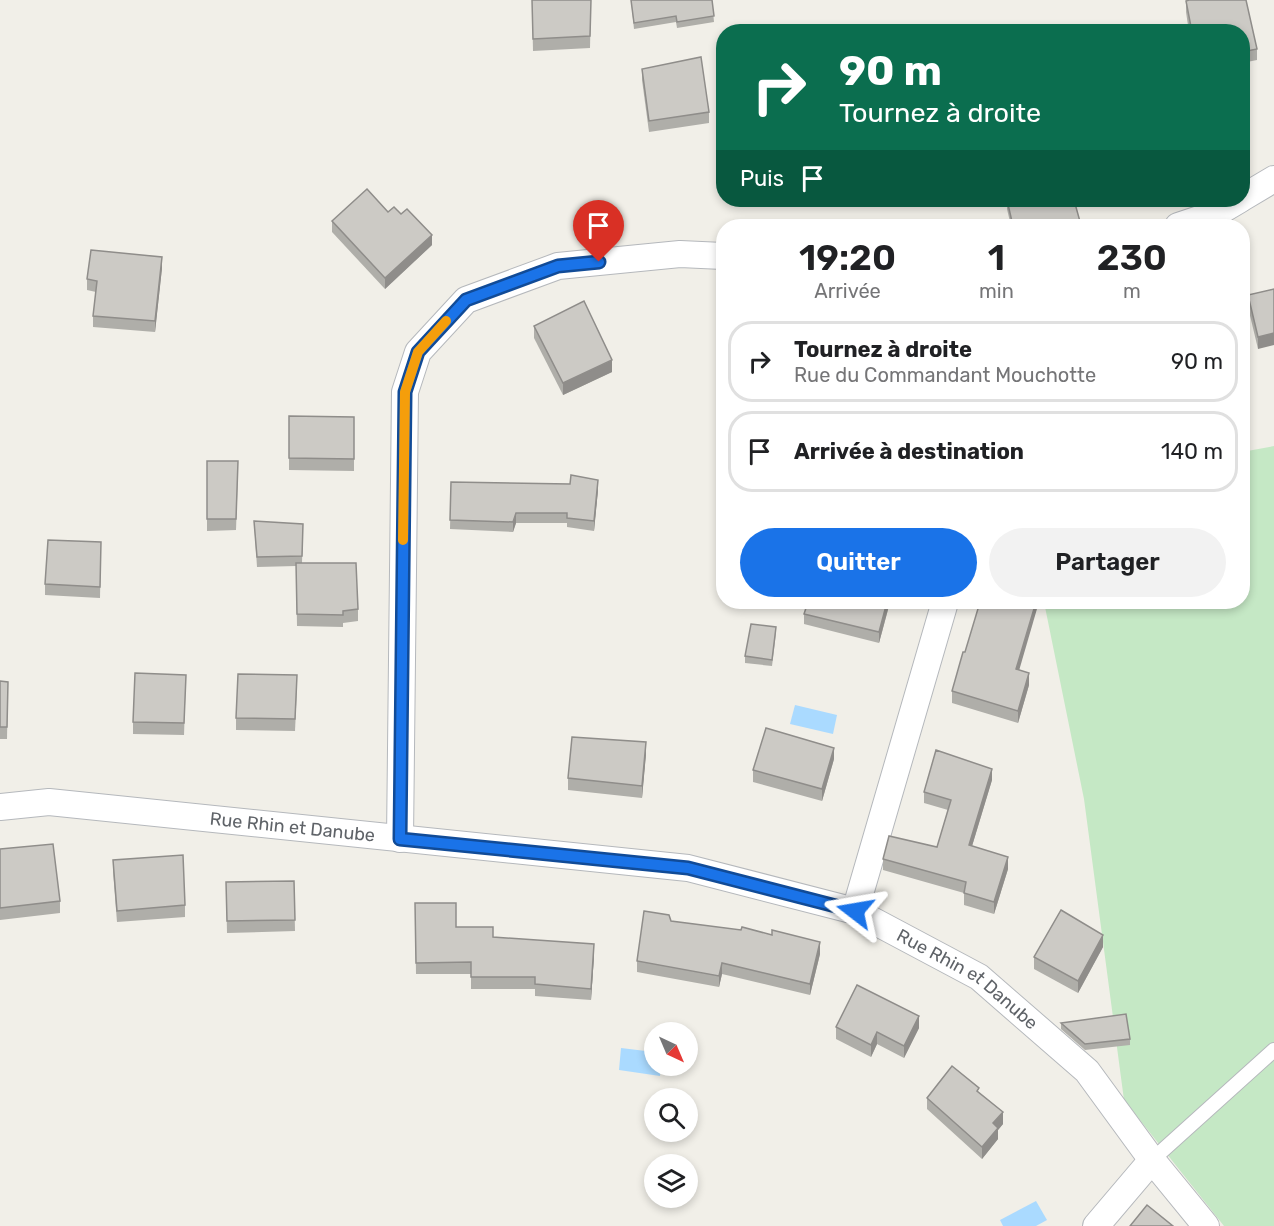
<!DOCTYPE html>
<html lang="fr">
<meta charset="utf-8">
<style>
:root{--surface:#fff;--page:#f2f2f2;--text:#202124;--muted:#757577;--line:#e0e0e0;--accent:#1a73e8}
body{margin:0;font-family:Rubik,sans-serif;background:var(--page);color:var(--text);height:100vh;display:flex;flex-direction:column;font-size:22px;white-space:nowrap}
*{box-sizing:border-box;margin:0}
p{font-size:20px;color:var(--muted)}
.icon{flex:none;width:33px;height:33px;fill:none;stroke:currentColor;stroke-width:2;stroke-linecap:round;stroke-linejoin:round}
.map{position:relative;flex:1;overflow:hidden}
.sheet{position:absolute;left:716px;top:219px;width:534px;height:390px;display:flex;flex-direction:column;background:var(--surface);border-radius:24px;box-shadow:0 3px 9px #0003}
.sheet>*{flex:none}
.guide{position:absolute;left:716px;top:24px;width:534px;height:183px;border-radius:24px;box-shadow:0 3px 9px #0003;background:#0b6e4f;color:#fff;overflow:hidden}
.needle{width:39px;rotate:136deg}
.controls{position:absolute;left:644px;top:1022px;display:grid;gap:12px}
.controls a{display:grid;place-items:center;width:54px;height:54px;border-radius:50%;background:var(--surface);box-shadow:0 3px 9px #0003;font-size:30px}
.pin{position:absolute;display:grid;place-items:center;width:51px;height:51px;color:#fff;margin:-62px -26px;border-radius:50% 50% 50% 0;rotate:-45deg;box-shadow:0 0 6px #0007}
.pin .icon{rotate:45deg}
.me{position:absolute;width:66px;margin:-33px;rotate:284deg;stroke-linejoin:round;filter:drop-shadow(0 0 4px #0008)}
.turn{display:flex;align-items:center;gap:21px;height:126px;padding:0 24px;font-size:27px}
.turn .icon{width:78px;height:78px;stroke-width:2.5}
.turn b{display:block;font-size:42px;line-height:51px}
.then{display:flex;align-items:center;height:57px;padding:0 24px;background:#0003;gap:12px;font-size:22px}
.eta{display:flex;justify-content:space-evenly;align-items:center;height:102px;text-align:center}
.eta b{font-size:36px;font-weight:600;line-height:42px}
.primary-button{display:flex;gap:12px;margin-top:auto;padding:12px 24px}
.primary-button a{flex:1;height:69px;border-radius:36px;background:var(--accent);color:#fff;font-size:24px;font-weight:600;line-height:69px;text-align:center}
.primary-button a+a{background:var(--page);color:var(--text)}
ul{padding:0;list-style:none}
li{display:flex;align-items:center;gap:18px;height:81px;margin:0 12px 9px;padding:0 12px;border:3px solid var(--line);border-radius:24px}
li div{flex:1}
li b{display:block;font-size:22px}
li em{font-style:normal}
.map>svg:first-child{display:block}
.green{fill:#c5e8c5}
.water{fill:#aadaff}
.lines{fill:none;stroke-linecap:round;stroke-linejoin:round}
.lane-casing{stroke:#b5b8bc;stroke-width:16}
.street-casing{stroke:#b5b8bc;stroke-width:28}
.lane{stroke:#fff;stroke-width:14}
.street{stroke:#fff;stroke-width:26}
.wall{fill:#afaea9}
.shaded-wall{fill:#8f8d8a}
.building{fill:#cccac5;stroke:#8f8d8a;stroke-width:1.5}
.route-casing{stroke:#114b97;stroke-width:15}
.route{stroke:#1a73e8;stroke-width:10}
.slow{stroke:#f59e0b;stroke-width:10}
.labels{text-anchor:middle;stroke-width:4.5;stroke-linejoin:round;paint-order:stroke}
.street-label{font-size:18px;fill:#5f6368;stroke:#fff}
</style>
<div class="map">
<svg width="1274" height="1226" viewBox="0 0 1274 1226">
<rect width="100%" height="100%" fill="#f1efe8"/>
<path class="green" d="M 1274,446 L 1274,1226 L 1224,1226 L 1124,1100 L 1084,799 L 1044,602 L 1242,602 L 1242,452 Z"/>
<g class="water">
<path d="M 795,705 L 837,715 L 833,734 L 790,724 Z"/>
<path d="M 621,1048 L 654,1052 L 654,1065 L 661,1065 L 660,1076 L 619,1070 Z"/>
<path d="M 1036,1201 L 1047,1220 L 1036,1226 L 1003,1226 L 1000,1220 Z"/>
</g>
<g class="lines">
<defs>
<path id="lane" d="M 1152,1160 L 1274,1050"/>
<g id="street">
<path d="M 1242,198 L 1274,179"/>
<path d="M 1178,226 L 1217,213 L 1239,200"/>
<path id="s1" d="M 0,807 L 49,802 L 688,868 L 855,911 L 979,977 L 1087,1071 L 1152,1160 L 1206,1226"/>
<path d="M 400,839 L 405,392 L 418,352 L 466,300 L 558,266 L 680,254 L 723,256"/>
<path d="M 855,911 L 945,602"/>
<path d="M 1096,1226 L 1152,1160"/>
</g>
</defs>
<use href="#lane" class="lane-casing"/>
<use href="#street" class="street-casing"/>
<use href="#lane" class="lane"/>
<use href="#street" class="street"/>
</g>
<g class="wall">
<path d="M 532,0 L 591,0 L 590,48 L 533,51 Z"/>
<path d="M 631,0 L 712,0 L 714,22 L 677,28 L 676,22 L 634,29 Z"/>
<path d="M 1189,0 L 1246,0 L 1257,49 L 1257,60 L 1242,63 L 1242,32 L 1189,32 L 1186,12 L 1186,1 Z"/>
<path d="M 642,69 L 709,112 L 709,123 L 649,132 L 642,80 Z"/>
<path d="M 1007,200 L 1081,226 L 1011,226 L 1007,209 Z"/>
<path d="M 388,212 L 432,245 L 385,289 L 332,232 L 332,221 Z"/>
<path d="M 162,268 L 155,332 L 93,327 L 93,316 L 96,292 L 87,290 L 87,279 Z"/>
<path d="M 1274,289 L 1258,349 L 1248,307 L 1248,295 Z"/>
<path d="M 534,326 L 612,372 L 563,395 L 534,338 Z"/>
<path d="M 289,416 L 354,417 L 354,471 L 289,470 Z"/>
<path d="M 207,461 L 238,472 L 236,530 L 207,531 Z"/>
<path d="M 451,482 L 598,490 L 594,531 L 567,527 L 567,523 L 516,523 L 513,532 L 450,529 Z"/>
<path d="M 254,521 L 303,524 L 302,563 L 358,609 L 358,621 L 343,623 L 343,627 L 297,626 L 296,566 L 257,567 Z"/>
<path d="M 101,542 L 100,598 L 45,595 L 45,584 Z"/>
<path d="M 808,602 L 890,602 L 879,643 L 804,624 L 804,614 Z"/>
<path d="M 776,633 L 772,666 L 745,663 L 745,656 Z"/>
<path d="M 1020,670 L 1029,685 L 1018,723 L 952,703 L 952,691 Z"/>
<path d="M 186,675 L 184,735 L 133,734 L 133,722 Z"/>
<path d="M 0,681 L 8,682 L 7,739 L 0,739 Z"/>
<path d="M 297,687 L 295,731 L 236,730 L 236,718 Z"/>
<path d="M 646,754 L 642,798 L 568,790 L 568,778 Z"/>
<path d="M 834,759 L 822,801 L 753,782 L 753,770 Z"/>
<path d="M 992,780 L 972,846 L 1008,869 L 994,914 L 964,905 L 964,893 L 883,870 L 883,859 L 937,847 L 948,810 L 924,803 L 924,792 Z"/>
<path d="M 0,849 L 60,901 L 60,913 L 0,920 Z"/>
<path d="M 113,860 L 185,905 L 185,917 L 117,922 L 113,871 Z"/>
<path d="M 294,881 L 295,931 L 227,933 L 226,882 Z"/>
<path d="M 415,903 L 456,927 L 493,937 L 594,956 L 591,1000 L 535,996 L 535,989 L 471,989 L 471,974 L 416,974 Z"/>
<path d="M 671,921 L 820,954 L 810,995 L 722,974 L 719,987 L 637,972 L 637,961 Z"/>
<path d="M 1103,947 L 1078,993 L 1034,969 L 1034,957 Z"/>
<path d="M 1061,1023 L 1130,1039 L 1130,1045 L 1085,1050 L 1061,1029 Z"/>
<path d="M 836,1027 L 919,1028 L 904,1058 L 877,1044 L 871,1057 L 836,1039 Z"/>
<path d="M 979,1093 L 1003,1124 L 998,1130 L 998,1139 L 982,1159 L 927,1109 L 927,1098 Z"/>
</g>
<g class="shaded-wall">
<path d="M 432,235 L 432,245 L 385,289 L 385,278 Z"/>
<path d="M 162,257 L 162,268 L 155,332 L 155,321 Z"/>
<path d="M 1274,333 L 1274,345 L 1258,349 L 1258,337 Z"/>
<path d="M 612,360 L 612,372 L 563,395 L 563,383 Z"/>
<path d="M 598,480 L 598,490 L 594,531 L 594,521 Z"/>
<path d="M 516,513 L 516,523 L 513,532 L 513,522 Z"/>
<path d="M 887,602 L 890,602 L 879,643 L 879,632 Z"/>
<path d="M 1036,602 L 1039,602 L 1016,681 L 1016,669 Z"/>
<path d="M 1029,673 L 1029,685 L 1018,723 L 1018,711 Z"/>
<path d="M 646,742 L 646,754 L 642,798 L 642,786 Z"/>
<path d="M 834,748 L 834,759 L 822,801 L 822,789 Z"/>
<path d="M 992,769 L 992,780 L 969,856 L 969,845 Z"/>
<path d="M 1008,857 L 1008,869 L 994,914 L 994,902 Z"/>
<path d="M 1103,935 L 1103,947 L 1078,993 L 1078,981 Z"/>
<path d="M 820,942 L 820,954 L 810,995 L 810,984 Z"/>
<path d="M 594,944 L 594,956 L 591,1000 L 591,989 Z"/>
<path d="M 722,963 L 722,974 L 719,987 L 719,976 Z"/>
<path d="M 919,1016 L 919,1028 L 904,1058 L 904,1046 Z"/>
<path d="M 877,1032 L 877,1044 L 871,1057 L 871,1045 Z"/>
<path d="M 1003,1112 L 1003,1124 L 998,1130 L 998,1139 L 982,1159 L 982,1147 L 993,1123 Z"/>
</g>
<g class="building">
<path d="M 532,0 L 591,0 L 590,36 L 533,39 Z"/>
<path d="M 631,0 L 712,0 L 714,16 L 677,22 L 676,16 L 634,23 Z"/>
<path d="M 1189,0 L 1246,0 L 1257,49 L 1242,52 L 1242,32 L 1192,32 L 1186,1 Z"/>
<path d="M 701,57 L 709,112 L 649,121 L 642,69 Z"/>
<path d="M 367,189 L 388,212 L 394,207 L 401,214 L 407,209 L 432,235 L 385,278 L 332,221 Z"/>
<path d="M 1007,200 L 1074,200 L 1081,225 L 1073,226 L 1013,226 Z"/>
<path d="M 91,250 L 162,257 L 155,321 L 93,316 L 97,281 L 87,279 Z"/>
<path d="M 1274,289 L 1274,333 L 1258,337 L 1248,295 Z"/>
<path d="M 584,301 L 612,360 L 563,383 L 534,326 Z"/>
<path d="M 289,416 L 354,417 L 354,459 L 289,458 Z"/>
<path d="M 207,461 L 238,461 L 236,519 L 207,519 Z"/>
<path d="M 571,475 L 598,480 L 594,521 L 567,518 L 567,513 L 516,513 L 513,522 L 450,520 L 451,482 L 570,484 Z"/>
<path d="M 254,521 L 303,524 L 302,556 L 257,557 Z"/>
<path d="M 48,540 L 101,542 L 100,587 L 45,584 Z"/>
<path d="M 296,563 L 356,563 L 358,609 L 343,611 L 343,615 L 297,614 Z"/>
<path d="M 808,602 L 887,602 L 879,632 L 804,614 Z"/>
<path d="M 980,602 L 1036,602 L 1016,669 L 1029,673 L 1018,711 L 952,691 L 963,652 L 965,652 Z"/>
<path d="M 751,624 L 776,627 L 772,660 L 745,656 Z"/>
<path d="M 135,673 L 186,675 L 184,723 L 133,722 Z"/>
<path d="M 238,674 L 297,675 L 295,719 L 236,718 Z"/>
<path d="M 0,681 L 8,682 L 7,727 L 0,727 Z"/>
<path d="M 766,728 L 834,748 L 822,789 L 753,770 Z"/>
<path d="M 572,737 L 646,742 L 642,786 L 568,778 Z"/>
<path d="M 936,750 L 992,769 L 969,845 L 1008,857 L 994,902 L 964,893 L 966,882 L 883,859 L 889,836 L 937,847 L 951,800 L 924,792 Z"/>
<path d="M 53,844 L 60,901 L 0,908 L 0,849 Z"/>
<path d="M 183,855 L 185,905 L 117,911 L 113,860 Z"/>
<path d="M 294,881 L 295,920 L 227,921 L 226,882 Z"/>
<path d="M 415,903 L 456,903 L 456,927 L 493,927 L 493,937 L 594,944 L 591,989 L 535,984 L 535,977 L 471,977 L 471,962 L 416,963 Z"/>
<path d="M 1061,910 L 1103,935 L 1078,981 L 1034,957 Z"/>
<path d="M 644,911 L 669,915 L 671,921 L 741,930 L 742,927 L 772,935 L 772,930 L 820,942 L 810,984 L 722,963 L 719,976 L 637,961 Z"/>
<path d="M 857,985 L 919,1016 L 904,1046 L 877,1032 L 871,1045 L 836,1027 Z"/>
<path d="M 1126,1014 L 1130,1039 L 1085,1044 L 1061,1023 Z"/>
<path d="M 952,1066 L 979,1088 L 977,1091 L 1003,1112 L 993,1123 L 998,1128 L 982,1147 L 927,1098 Z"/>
<path d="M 1147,1205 L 1173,1226 L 1130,1226 Z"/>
</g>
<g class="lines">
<defs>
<path id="route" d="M 599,262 L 558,266 L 466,300 L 418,352 L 405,392 L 400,839 L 688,868 L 855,911"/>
</defs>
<use href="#route" class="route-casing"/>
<use href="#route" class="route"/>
<path class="slow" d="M 403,540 L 405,392 L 418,352 L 446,321"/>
</g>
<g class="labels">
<g class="street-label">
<text dy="6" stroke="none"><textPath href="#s1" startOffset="294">Rue Rhin et Danube</textPath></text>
<text dy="6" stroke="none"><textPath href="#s1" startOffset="996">Rue Rhin et Danube</textPath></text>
</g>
</g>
</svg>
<div class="controls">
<a><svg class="needle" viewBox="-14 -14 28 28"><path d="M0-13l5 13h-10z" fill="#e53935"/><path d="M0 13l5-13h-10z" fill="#757577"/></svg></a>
<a><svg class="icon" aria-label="search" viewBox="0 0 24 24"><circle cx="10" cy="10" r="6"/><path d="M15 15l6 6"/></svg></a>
<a><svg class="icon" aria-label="layers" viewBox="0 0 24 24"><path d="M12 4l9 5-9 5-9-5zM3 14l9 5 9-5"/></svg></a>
</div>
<div class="pin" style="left:599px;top:262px;background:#d93025"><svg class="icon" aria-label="arrive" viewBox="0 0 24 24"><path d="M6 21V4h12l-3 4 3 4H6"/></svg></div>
<svg class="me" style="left:855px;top:911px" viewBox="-20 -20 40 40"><path d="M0-17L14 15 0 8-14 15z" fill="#1a73e8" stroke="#fff" stroke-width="4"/></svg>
<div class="guide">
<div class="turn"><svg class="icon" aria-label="right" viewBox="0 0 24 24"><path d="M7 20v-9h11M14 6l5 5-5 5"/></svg><div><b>90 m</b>Tournez à droite</div></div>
<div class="then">Puis<svg class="icon" aria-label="arrive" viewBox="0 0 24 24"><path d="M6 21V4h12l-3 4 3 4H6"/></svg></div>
</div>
<section class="sheet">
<div class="eta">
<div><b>19:20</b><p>Arrivée</p></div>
<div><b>1</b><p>min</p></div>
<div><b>230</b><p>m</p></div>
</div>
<ul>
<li><svg class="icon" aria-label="right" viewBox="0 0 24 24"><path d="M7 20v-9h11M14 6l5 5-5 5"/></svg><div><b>Tournez à droite</b><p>Rue du Commandant Mouchotte</p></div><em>90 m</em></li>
<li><svg class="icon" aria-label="arrive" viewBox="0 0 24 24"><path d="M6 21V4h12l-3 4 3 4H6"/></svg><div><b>Arrivée à destination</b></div><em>140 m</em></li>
</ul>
<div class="primary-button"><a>Quitter</a><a>Partager</a></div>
</section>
</div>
